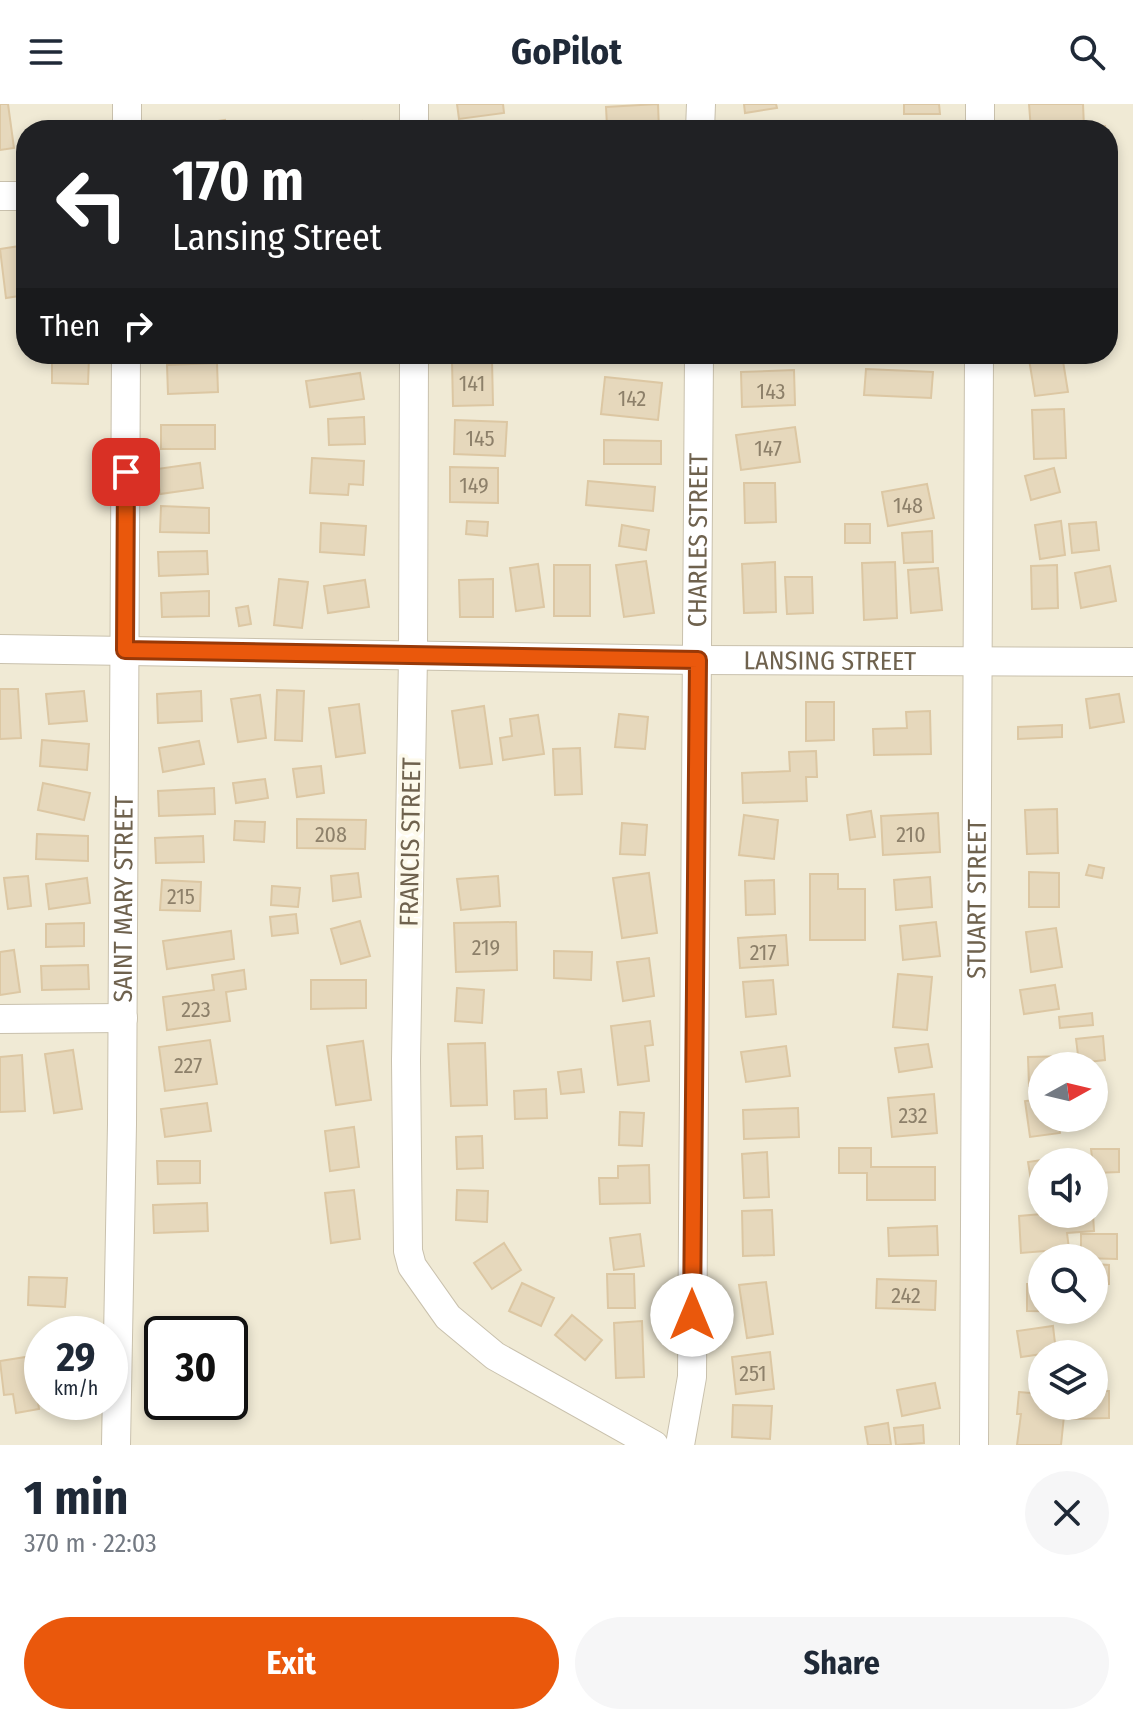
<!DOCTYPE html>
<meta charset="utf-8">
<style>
:root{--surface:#fff;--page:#f6f6f7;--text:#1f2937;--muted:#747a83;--accent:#ea580c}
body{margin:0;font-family:"Fira Sans Condensed",sans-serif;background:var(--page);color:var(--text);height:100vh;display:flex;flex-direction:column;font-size:30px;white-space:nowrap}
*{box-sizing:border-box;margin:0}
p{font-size:26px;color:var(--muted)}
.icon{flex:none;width:44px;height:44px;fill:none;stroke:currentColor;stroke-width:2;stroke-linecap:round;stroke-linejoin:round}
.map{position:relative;height:1341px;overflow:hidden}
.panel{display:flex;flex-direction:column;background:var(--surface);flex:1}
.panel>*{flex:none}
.top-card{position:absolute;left:16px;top:16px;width:1102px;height:244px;border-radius:32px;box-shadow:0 4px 12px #0003;background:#202124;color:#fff;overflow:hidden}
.needle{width:52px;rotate:82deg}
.controls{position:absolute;left:1028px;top:948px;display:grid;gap:16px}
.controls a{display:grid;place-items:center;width:80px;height:80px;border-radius:50%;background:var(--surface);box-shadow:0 4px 12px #0003;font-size:40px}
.speed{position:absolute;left:24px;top:1212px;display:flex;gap:16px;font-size:40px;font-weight:700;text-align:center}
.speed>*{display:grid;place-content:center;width:104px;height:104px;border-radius:50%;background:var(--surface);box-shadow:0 4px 12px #0003;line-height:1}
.speed small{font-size:20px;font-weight:400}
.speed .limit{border:4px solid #111;border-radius:12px;background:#fff;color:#111}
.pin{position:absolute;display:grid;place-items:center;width:68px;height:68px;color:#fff;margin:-34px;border-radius:16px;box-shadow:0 4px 12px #0006}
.me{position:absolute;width:88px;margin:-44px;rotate:0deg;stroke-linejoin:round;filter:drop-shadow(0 0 6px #0008)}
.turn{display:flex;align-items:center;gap:28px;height:168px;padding:0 24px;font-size:36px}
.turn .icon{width:104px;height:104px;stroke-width:2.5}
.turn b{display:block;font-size:56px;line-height:68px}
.then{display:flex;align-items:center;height:76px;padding:0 24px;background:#0003;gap:16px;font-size:30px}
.round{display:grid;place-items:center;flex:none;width:84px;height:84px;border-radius:42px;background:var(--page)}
.head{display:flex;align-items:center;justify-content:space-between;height:136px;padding:0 24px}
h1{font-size:48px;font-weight:700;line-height:60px}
.action{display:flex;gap:16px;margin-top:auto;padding:16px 24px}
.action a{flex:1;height:92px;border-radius:48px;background:var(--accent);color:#fff;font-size:32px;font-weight:700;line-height:92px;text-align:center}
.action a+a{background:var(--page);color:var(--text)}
header{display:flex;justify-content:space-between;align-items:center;height:104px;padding:0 24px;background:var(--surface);font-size:36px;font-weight:700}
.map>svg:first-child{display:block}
.residential{fill:#f0ead5;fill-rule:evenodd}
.building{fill:#e6d8bc;stroke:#dcc7a3;stroke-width:2}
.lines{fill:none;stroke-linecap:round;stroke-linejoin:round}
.street-casing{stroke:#c9c1ad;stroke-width:30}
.street{stroke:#fff;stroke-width:28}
.route-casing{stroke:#983908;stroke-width:20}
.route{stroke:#ea580c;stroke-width:14}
.labels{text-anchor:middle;stroke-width:8;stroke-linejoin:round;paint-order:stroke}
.number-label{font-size:22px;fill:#8d806a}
.street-label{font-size:26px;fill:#6f624e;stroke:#fdfaec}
</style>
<header><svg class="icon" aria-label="menu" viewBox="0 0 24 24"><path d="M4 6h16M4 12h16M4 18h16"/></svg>GoPilot<svg class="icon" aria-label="search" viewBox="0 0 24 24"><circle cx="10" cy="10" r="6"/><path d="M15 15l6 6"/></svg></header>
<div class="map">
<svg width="1133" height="1341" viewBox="0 0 1133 1341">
<rect width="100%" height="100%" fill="#f9f7e6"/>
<path class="residential" d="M 0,0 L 1133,0 L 1133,1341 L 0,1341 ZM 26,26 L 1108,26 L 1108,250 L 26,250 ZM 1042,962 L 1094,962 L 1094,1014 L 1042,1014 ZM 1042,1058 L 1094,1058 L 1094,1110 L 1042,1110 ZM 1042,1154 L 1094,1154 L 1094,1206 L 1042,1206 ZM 42,1230 L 110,1230 L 110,1298 L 42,1298 ZM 162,1230 L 230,1230 L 230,1298 L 162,1298 ZM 1042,1250 L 1094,1250 L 1094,1302 L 1042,1302 Z"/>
<g class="building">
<path d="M 0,0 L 8,0 L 14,44 L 0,46 Z"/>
<path d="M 457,0 L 503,0 L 504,9 L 459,15 Z"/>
<path d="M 658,0 L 659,26 L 624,26 L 624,21 L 607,22 L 606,3 Z"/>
<path d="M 744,0 L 776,0 L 777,4 L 745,9 Z"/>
<path d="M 904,0 L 939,0 L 940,10 L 904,10 Z"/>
<path d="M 1029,0 L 1083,0 L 1084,23 L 1105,22 L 1106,26 L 1031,26 Z"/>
<path d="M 225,16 L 227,26 L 166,26 L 166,25 Z"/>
<path d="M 362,17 L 364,26 L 319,26 L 319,24 Z"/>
<path d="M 26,141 L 26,191 L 6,194 L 0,145 Z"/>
<rect x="623" y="250" width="32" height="6"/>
<path d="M 1062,251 L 1068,288 L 1035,292 L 1029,255 Z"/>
<path d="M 52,254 L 89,254 L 88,280 L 52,279 Z"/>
<path d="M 492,256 L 493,301 L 453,302 L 452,257 Z"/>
<path d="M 217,259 L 218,288 L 168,290 L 167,261 Z"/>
<path d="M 866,265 L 933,268 L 931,294 L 864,291 Z"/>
<path d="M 794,266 L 795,301 L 742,303 L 741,268 Z"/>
<path d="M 360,269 L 364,295 L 310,303 L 306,277 Z"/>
<path d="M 605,273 L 662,279 L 658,316 L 601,310 Z"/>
<path d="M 1064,305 L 1066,354 L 1034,355 L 1032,306 Z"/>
<path d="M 364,313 L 365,340 L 329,341 L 328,315 Z"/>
<path d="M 455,316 L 507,318 L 505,352 L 454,350 Z"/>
<rect x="161" y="321" width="54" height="24"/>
<path d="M 795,323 L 800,358 L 741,366 L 736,331 Z"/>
<path d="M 604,336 L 661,337 L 661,360 L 604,360 Z"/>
<path d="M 312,354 L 364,357 L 363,381 L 349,380 L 348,391 L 310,389 Z"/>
<path d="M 200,359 L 203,384 L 160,390 L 157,365 Z"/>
<path d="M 450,363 L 498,364 L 498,399 L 450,398 Z"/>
<path d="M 1054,364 L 1060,388 L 1031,396 L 1025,372 Z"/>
<path d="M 588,377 L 655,383 L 653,407 L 586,401 Z"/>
<path d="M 744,379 L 775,379 L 776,418 L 745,419 Z"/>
<path d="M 927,380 L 934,414 L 888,422 L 882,388 Z"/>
<path d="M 161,402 L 209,404 L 209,429 L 160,428 Z"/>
<path d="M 467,417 L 488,418 L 487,432 L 466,430 Z"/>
<path d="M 1061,417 L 1065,451 L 1040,455 L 1035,421 Z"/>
<path d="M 1096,418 L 1099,446 L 1072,449 L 1069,420 Z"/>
<path d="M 321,419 L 366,422 L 364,451 L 320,448 Z"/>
<rect x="845" y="420" width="25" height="19"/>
<path d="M 622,421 L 649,426 L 646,446 L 619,442 Z"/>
<path d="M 932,427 L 933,458 L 904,459 L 902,429 Z"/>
<path d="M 207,447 L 208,470 L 159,472 L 158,448 Z"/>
<path d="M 646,457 L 654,509 L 624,513 L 616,461 Z"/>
<path d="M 775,458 L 776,508 L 744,509 L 742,460 Z"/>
<path d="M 895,458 L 897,514 L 864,516 L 862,459 Z"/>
<path d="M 538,460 L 544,503 L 516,507 L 510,464 Z"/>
<rect x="554" y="461" width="36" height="51"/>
<path d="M 1057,461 L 1058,504 L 1032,505 L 1031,462 Z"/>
<path d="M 1110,462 L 1116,497 L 1081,504 L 1075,469 Z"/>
<path d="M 938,464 L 942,506 L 911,509 L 908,466 Z"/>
<path d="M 785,473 L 812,473 L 813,509 L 787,510 Z"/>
<path d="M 279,475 L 308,478 L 302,524 L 274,521 Z"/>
<path d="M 493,475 L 493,513 L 460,513 L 459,476 Z"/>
<path d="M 365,476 L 369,503 L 328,509 L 324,482 Z"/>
<path d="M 209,487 L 209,512 L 162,513 L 161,489 Z"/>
<path d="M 248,502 L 251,520 L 239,522 L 236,504 Z"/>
<path d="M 0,585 L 18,585 L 21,634 L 0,635 Z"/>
<path d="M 277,586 L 304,587 L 302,637 L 275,636 Z"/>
<path d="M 84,587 L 87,617 L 49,620 L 46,590 Z"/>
<path d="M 201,587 L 202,617 L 158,619 L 157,590 Z"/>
<path d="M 1119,590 L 1124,618 L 1090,624 L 1086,595 Z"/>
<path d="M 260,591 L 266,634 L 238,638 L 231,595 Z"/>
<path d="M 806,598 L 834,598 L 834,636 L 806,637 Z"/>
<path d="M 359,600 L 365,649 L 336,653 L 329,604 Z"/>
<path d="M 484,602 L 492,660 L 460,664 L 452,607 Z"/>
<path d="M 930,607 L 931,650 L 874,651 L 873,625 L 907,624 L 906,608 Z"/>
<path d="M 619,610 L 648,613 L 645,645 L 615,643 Z"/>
<path d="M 538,611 L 544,650 L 503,656 L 500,634 L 512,632 L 510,615 Z"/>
<path d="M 1062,621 L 1062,633 L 1018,635 L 1018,623 Z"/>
<path d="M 42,636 L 89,640 L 87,666 L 40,662 Z"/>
<path d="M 199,637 L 204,660 L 163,668 L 159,644 Z"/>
<path d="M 580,644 L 582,690 L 555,691 L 553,645 Z"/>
<path d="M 816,647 L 817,673 L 806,673 L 807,697 L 743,699 L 742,669 L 790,667 L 789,648 Z"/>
<path d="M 321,662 L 324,689 L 297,693 L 293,665 Z"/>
<path d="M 265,675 L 268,694 L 236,699 L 233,679 Z"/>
<path d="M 43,679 L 90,689 L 84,716 L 38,706 Z"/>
<path d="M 214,684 L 215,710 L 159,712 L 158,687 Z"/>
<path d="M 1057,705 L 1058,749 L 1027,750 L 1025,706 Z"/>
<path d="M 871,707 L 875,733 L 850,736 L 847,711 Z"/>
<path d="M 938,709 L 940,748 L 883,751 L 881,712 Z"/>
<path d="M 744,711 L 778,716 L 774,755 L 739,751 Z"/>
<path d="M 297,715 L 366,716 L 365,745 L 297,744 Z"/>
<path d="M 235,717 L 265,718 L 264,738 L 234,736 Z"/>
<path d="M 622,719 L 647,721 L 645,751 L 620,750 Z"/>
<path d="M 37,730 L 88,732 L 88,757 L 36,755 Z"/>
<path d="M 203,732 L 204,758 L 156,759 L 155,734 Z"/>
<path d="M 1089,761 L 1104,764 L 1102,774 L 1086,771 Z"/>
<path d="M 1029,768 L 1059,769 L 1059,803 L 1029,803 Z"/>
<path d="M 358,769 L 361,793 L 333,797 L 331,772 Z"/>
<path d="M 649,769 L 657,829 L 622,834 L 613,774 Z"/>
<path d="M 810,770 L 838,770 L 838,785 L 865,785 L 865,836 L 810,836 Z"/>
<path d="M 28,772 L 31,802 L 8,805 L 4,774 Z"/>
<path d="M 498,772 L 500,802 L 461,806 L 457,775 Z"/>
<path d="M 930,773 L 932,803 L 896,806 L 894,776 Z"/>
<path d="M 87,774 L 90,799 L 49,805 L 46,780 Z"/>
<path d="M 162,776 L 201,778 L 200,807 L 160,806 Z"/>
<path d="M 774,776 L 775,810 L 746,811 L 745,777 Z"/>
<path d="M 272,782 L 300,784 L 298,803 L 271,801 Z"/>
<path d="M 296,810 L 298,829 L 272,832 L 270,813 Z"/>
<path d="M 360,817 L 370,852 L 341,860 L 331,825 Z"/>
<path d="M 516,818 L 517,866 L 456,868 L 454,819 Z"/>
<path d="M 936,818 L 940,852 L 903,856 L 900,822 Z"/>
<path d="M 84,819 L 84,842 L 46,843 L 46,820 Z"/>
<path d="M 1056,824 L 1062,863 L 1031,868 L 1026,828 Z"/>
<path d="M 231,827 L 234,855 L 167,865 L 163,837 Z"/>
<path d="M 786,831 L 788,861 L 740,864 L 738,834 Z"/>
<path d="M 14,846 L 20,888 L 0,891 L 0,848 Z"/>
<path d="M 554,847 L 592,848 L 591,876 L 554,874 Z"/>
<path d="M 649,854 L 654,892 L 623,897 L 617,858 Z"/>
<path d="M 88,861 L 89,885 L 42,886 L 41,862 Z"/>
<path d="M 244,866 L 246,885 L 226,888 L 230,917 L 167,926 L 163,893 L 214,886 L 212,871 Z"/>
<path d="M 898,870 L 932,873 L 927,926 L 893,923 Z"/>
<path d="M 311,876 L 366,876 L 366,904 L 311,905 Z"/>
<path d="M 773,876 L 776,910 L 746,913 L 743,878 Z"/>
<path d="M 1055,881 L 1059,905 L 1024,910 L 1020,886 Z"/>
<path d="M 457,884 L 484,886 L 482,919 L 455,917 Z"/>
<path d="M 1092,909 L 1093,921 L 1060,924 L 1059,913 Z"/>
<path d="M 650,917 L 653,941 L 645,942 L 649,977 L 618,981 L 611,922 Z"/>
<path d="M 1103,932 L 1105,956 L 1079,959 L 1076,935 Z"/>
<path d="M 210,936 L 217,980 L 165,987 L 159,943 Z"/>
<path d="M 363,937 L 371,996 L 336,1001 L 327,942 Z"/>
<path d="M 485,939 L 487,1001 L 451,1002 L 448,940 Z"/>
<path d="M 928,940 L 932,963 L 899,968 L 895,944 Z"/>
<path d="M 786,942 L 790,972 L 746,978 L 741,948 Z"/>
<path d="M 73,946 L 82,1005 L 54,1009 L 45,950 Z"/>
<path d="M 22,951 L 25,1007 L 0,1008 L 0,953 Z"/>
<path d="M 1070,952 L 1070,962 L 1042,962 L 1042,982 L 1029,982 L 1028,953 Z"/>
<path d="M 581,965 L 584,988 L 561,990 L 558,968 Z"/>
<path d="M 546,985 L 547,1014 L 515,1015 L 514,987 Z"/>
<path d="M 934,990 L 937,1029 L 892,1033 L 888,994 Z"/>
<path d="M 1042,995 L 1042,1014 L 1058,1014 L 1060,1029 L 1030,1033 L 1025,997 Z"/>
<path d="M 207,999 L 211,1027 L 165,1033 L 161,1005 Z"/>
<path d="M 798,1004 L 799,1033 L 744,1035 L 743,1006 Z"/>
<path d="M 620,1008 L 644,1009 L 642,1042 L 619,1041 Z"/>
<path d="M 354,1023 L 359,1063 L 330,1067 L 325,1027 Z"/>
<path d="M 482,1032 L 483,1064 L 457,1065 L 456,1033 Z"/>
<path d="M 839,1044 L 871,1044 L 871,1063 L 935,1063 L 935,1096 L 867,1096 L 867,1069 L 839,1069 Z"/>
<path d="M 1091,1045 L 1119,1045 L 1119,1068 L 1094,1069 Z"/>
<path d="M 767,1048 L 769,1093 L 744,1094 L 742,1050 Z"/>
<path d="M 1069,1052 L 1070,1058 L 1042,1058 L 1042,1094 L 1034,1095 L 1028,1058 Z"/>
<path d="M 157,1057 L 200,1057 L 200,1079 L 158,1080 Z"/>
<path d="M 649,1061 L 650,1099 L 600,1100 L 599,1074 L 618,1074 L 618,1062 Z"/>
<path d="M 354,1086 L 360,1135 L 331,1139 L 325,1089 Z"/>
<path d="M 457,1086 L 488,1087 L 487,1118 L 456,1116 Z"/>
<path d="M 207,1099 L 208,1127 L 154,1129 L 153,1101 Z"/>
<path d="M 772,1106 L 774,1151 L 743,1152 L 742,1107 Z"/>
<path d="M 1042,1110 L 1093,1110 L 1094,1127 L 1067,1129 L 1069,1145 L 1021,1149 L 1019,1112 Z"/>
<path d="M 937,1122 L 938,1151 L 889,1152 L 888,1124 Z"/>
<path d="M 640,1130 L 644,1162 L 614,1166 L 610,1134 Z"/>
<path d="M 1081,1130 L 1117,1130 L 1117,1155 L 1081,1154 Z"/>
<path d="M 504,1139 L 521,1166 L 492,1185 L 474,1159 Z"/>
<path d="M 1094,1160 L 1109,1161 L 1109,1180 L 1095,1180 L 1095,1208 L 1027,1207 L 1027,1180 L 1042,1180 L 1042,1206 L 1094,1206 Z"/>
<path d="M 607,1170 L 634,1170 L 635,1204 L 608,1204 Z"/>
<path d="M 29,1173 L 67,1174 L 65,1203 L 28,1201 Z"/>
<path d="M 877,1175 L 936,1177 L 935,1206 L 876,1204 Z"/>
<path d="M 766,1178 L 773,1230 L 747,1234 L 739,1181 Z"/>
<path d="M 522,1179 L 554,1194 L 541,1222 L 509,1207 Z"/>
<path d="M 572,1211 L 602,1236 L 585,1256 L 555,1231 Z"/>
<path d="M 642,1217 L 644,1273 L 616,1274 L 614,1219 Z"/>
<path d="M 1053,1222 L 1056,1248 L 1021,1253 L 1017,1227 Z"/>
<path d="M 770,1248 L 774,1285 L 736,1290 L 732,1253 Z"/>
<path d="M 32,1252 L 39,1305 L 16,1309 L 13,1290 L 4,1291 L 0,1257 Z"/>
<path d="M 935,1279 L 940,1304 L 902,1312 L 897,1286 Z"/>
<path d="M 1094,1287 L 1109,1287 L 1109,1314 L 1072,1315 L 1072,1302 L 1094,1302 Z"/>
<path d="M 1019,1288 L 1042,1290 L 1042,1302 L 1065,1302 L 1061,1341 L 1017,1341 L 1021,1310 L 1017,1310 Z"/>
<path d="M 61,1298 L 89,1298 L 90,1305 L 63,1309 Z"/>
<path d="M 733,1301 L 772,1302 L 770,1335 L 732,1333 Z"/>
<path d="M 888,1319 L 891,1341 L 868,1341 L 865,1323 Z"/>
<path d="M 923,1321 L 924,1339 L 896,1341 L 894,1324 Z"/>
</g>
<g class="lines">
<defs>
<g id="street">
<path d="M 127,0 L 127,26"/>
<path d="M 414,26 L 414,0"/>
<path d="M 700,26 L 701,0"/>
<path d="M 980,26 L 980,0"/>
<path d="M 0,92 L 26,92"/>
<path d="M 414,250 L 413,552 L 406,956 L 408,1147 L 412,1162 L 448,1213 L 495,1252 L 654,1341"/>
<path id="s1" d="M 0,545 L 698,556 L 1133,558"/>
<path d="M 0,915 L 123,914"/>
<path id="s2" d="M 116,1341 L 122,1020 L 126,250"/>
<path id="s3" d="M 680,1341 L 692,1273 L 699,250"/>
<path id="s4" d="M 974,1341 L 979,250"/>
</g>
</defs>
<use href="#street" class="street-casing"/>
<use href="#street" class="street"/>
</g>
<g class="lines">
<defs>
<path id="route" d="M 126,368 L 125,546 L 698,556 L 692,1211"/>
</defs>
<use href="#route" class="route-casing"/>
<use href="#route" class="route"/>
</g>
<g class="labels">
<g class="number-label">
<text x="472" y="287">141</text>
<text x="771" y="295">143</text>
<text x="632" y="302">142</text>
<text x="480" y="342">145</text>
<text x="768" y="352">147</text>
<text x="474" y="389">149</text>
<text x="908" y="409">148</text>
<text x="331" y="738">208</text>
<text x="911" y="738">210</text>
<text x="181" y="800">215</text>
<text x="486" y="851">219</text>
<text x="763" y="856">217</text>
<text x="196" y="913">223</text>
<text x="188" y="969">227</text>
<text x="913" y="1019">232</text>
<text x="906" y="1199">242</text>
<text x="753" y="1277">251</text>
</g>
<g class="street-label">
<text dy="9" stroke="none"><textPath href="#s3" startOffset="906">CHARLES STREET</textPath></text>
<text dy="9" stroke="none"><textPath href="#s1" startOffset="830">LANSING STREET</textPath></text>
<text transform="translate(410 738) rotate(-89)" y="9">FRANCIS STREET</text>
<text dy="9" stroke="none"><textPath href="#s2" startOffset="546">SAINT MARY STREET</textPath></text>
<text dy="9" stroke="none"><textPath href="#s4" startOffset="546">STUART STREET</textPath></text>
</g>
</g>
</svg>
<div class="controls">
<a><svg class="needle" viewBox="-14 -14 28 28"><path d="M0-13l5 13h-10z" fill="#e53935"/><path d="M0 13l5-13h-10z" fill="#747a83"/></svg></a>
<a><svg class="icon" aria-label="sound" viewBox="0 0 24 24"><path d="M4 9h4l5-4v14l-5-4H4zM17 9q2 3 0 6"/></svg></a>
<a><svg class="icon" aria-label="search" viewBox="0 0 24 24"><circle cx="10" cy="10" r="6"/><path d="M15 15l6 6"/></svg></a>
<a><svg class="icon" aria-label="layers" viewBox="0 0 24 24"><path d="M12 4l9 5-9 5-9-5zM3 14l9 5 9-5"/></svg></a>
</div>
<div class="speed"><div>29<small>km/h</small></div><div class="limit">30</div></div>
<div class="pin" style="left:126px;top:368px;background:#d93025"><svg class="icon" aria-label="arrive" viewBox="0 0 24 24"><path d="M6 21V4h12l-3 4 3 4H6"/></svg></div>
<svg class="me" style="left:692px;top:1211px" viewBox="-20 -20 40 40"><circle r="19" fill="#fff"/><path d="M0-13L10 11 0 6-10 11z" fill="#ea580c"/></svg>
<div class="top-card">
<div class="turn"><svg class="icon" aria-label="left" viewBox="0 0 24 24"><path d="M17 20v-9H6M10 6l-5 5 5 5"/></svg><div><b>170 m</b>Lansing Street</div></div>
<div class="then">Then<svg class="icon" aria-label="right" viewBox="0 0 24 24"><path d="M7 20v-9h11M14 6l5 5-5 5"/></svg></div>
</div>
</div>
<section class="panel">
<div class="head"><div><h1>1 min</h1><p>370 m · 22:03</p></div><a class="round"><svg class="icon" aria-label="close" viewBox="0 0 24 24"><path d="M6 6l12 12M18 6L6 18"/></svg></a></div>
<div class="action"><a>Exit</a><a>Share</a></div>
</section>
